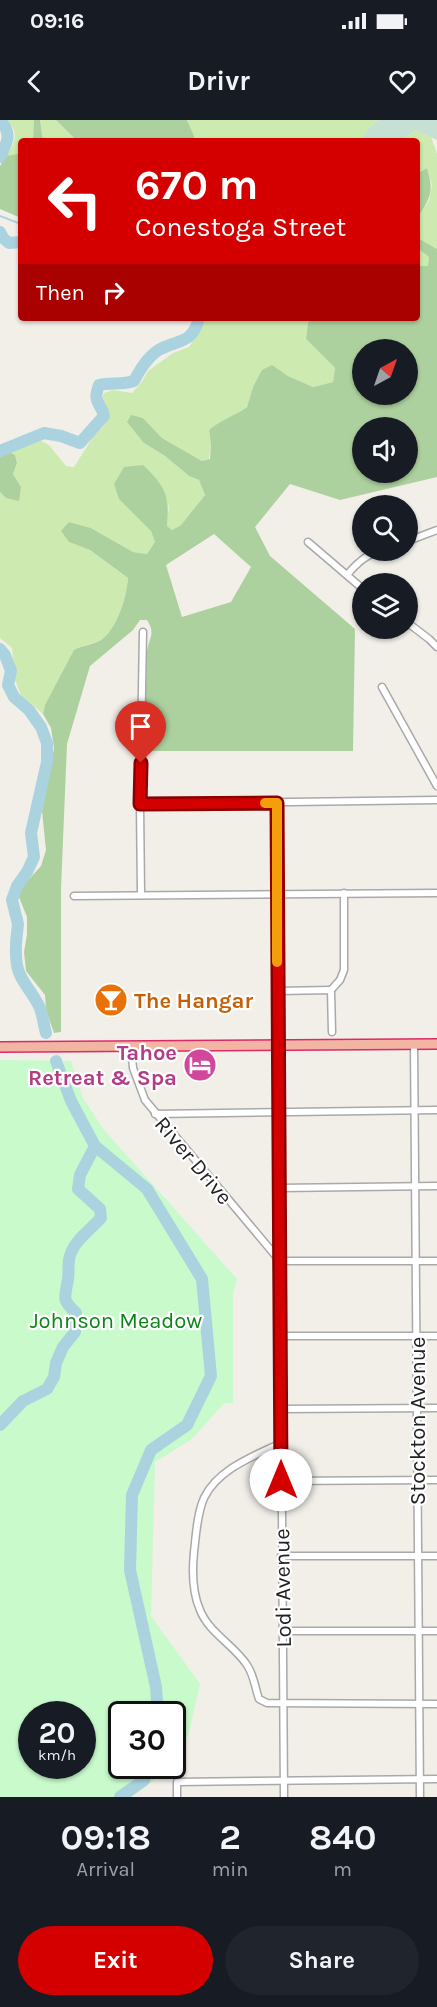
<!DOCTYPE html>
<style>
:root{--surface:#171b24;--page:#20242c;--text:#f1f3f6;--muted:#9ea1a6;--accent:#d40000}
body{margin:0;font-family:Karla,sans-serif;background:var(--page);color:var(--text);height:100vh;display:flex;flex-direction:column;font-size:22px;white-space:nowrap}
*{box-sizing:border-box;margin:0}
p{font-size:20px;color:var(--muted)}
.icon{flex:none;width:33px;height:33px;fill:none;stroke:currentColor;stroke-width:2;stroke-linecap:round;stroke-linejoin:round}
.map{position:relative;height:1677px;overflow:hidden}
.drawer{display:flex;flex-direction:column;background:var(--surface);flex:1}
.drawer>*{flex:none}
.banner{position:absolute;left:18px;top:18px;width:402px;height:183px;border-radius:6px;box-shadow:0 2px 4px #0004;background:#d40000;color:#fff;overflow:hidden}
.needle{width:39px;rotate:40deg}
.tools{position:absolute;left:352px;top:219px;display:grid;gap:12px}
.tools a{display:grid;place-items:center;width:66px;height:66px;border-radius:50%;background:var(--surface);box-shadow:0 2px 4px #0004;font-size:30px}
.speed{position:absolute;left:18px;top:1581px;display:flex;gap:12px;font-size:30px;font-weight:700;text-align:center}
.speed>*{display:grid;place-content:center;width:78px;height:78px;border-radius:50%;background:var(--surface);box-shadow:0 2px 4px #0004;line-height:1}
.speed small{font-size:15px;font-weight:400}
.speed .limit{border:3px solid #111;border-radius:9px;background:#fff;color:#111}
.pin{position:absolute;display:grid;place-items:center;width:51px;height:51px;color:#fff;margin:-62px -26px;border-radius:50% 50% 50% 0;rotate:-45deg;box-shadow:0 0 6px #0007}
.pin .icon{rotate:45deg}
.me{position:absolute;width:66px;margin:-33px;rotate:0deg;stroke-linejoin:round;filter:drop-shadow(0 0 4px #0008)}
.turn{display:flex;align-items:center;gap:21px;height:126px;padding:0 18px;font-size:27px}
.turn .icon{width:78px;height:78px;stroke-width:2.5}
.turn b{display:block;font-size:42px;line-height:51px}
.then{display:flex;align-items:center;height:57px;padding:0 18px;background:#0003;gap:12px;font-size:22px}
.eta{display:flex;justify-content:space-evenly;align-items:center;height:102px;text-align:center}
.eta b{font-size:36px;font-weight:700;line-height:42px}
.button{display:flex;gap:12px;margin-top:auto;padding:12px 18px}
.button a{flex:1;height:69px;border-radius:36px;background:var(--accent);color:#fff;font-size:24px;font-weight:700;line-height:69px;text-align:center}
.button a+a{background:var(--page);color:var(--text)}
.status{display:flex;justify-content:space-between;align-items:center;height:42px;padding:0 30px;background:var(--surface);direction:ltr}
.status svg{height:16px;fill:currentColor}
header{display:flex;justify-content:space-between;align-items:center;height:78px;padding:0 18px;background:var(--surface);font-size:27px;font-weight:700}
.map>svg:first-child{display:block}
.grass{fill:#cdebb0}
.forest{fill:#add19e;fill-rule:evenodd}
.wetland{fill:#c6e0d4}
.park{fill:#c8facc;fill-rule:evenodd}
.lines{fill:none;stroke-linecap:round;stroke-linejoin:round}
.stream{stroke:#aad3df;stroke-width:2}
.river{stroke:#aad3df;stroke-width:12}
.minor-casing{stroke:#a9a9a9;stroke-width:9}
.trunk-casing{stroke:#dc2a67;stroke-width:12}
.minor{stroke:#fff;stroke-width:6}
.trunk{stroke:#f2b4a3;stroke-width:9}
.route-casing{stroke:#8a0000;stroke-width:15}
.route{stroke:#d40000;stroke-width:10}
.slow{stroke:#f59e0b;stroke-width:10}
.labels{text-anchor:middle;stroke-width:4.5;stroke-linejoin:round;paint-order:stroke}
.food-label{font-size:22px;font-weight:bold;fill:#c56008;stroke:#fff;text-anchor:start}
.hotel-label{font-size:22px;font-weight:bold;fill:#b23c85;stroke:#fff;text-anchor:end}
.street-label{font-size:22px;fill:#222;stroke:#fff}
.park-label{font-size:22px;fill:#0c8416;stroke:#fff}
</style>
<div class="status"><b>09:16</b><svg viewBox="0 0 49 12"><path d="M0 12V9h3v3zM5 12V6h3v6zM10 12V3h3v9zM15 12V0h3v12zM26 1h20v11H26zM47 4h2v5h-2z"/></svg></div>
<header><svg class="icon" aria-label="back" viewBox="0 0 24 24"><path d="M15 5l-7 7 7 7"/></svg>Drivr<svg class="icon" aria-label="heart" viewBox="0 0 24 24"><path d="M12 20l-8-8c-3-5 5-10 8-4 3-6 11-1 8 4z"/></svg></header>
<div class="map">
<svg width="437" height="1677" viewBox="0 0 437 1677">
<rect width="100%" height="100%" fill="#f2efe9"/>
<g class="grass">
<path d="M 6,0 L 35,0 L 33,21 L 21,21 L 21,35 L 6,36 C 15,25 20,10 6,0 Z"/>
<path d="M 40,0 L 56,0 L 77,21 L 43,21 Z"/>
<path d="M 187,0 L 379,0 L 369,8 L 359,21 L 194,21 L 194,16 Z"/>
<path d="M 415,10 L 431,17 L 437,34 L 437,129 L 418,118 L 417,115 L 417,98 L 429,81 L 432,65 L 427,48 L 417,54 L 417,21 L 401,21 Z"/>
<path d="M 417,128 L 429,137 L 428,146 L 417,146 Z"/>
<path d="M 204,198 L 312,198 L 308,203 L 306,219 L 335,248 L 333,262 L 313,267 L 288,256 L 272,246 L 253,267 L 247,287 L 209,310 L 211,325 L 209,339 L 202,341 L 162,318 L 143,298 L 144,323 L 165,336 L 189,356 L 199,360 L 205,375 L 181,405 L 172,410 L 167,406 L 169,384 L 151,411 L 155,422 L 147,434 L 133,432 L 91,408 L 69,402 L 69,422 L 90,430 L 128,458 C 127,475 116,510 101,520 C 95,523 88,523 84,527 C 72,539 46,578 43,594 L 21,575 L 15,560 L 12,528 L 0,518 L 0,372 L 6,378 L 21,367 L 13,354 L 17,343 L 15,335 L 9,332 L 38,319 L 49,325 L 66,346 L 74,347 L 93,317 L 104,306 L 109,297 L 106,287 L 101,281 L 104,273 L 113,270 L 132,273 L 141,263 L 148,251 L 173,233 L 189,227 L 197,215 Z"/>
</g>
<g class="forest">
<path d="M 34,0 L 40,0 L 43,21 L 33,21 Z"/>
<path d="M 56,0 L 187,0 L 194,16 L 194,21 L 77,21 Z"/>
<path d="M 17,34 L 21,35 L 21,98 L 0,89 L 0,46 L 6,36 Z"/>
<path d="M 427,48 C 434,71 431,78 417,98 L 417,54 Z"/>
<path d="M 417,115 L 418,118 L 437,129 L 437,357 L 340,380 L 290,364 L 255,407 L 270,436 L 355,509 L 353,631 L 144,631 L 147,532 C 149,517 156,514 147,500 L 140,500 L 133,510 L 90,546 L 67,624 L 61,769 L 61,912 L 54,913 L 46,890 L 45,875 L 26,851 L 24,832 L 27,814 L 27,797 L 19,777 L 22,767 L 41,746 L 46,730 L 42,691 L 54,628 L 51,608 L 43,594 L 45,585 L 74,530 C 82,526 94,524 101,520 C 117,509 127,475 128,458 L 90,430 L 69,422 L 61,411 L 69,402 L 91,408 L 133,432 L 147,434 L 155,422 L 151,411 L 119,379 L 114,364 L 124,347 L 143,345 C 165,366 170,375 167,406 L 172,410 L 181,405 L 205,375 L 199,360 L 189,356 L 165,336 L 144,323 L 127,302 L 131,295 L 143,298 L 162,318 L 202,341 L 210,339 L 211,325 L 209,310 C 221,300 234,296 247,287 L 253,267 L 262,250 L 272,245 L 288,256 L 313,267 L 333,262 L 335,248 L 306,219 L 308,203 L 312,198 L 417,198 L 417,146 L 428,146 L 429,137 L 417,128 ZM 363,230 L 408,230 L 408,274 L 363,274 ZM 363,308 L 408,308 L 408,352 L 363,352 ZM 214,414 L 251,447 L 231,482 L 182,497 L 166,445 Z"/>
<path d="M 9,332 L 15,335 L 17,343 L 13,354 L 21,367 L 19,381 L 6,378 L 0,372 L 0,337 Z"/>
</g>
<path class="wetland" d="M 379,0 L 437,0 L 437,20 L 415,10 L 401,21 L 359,21 L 369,8 Z"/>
<path class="park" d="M 0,940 L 71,941 L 83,978 L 104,1010 L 237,1159 L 233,1173 L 233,1283 L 224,1283 L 192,1319 L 155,1342 L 151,1496 L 200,1564 L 189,1613 L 172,1645 L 172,1594 L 122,1594 L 122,1646 L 172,1646 L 132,1677 L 0,1677 ZM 32,1594 L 82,1594 L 82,1646 L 32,1646 Z"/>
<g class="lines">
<path class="stream" d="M 0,96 L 21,104"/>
<g class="river">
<path d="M 0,37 C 8,22 12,13 0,0"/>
<path d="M 0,112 L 3,118 L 9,123 L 21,122"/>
<path d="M 0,331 L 44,313 L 61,316 L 80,323 L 104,296 C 101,282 92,284 99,265 C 111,262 122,265 134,261 C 140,250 146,239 157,231 C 176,219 192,226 199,198"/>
<path d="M 0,529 L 5,535 L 11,551 L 8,565 L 14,577 L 29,590 L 41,607 L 47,623 L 47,642 L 31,713 L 34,737 L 27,752 L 17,766 L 12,780 L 18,804 L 16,823"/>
<path d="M 16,827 C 15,858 24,859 38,884 C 43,893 43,903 46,913"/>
<path d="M 56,941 L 71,981 L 95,1026 L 147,1069 L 202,1159 L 211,1256 L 187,1305 L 151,1330 L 132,1375 L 130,1450 L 156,1567 L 158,1594"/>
<path d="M 0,1305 L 23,1281 L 47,1269 L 54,1257 L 56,1243 L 63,1227 L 75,1212 L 76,1193 C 61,1179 65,1178 68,1159 C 69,1153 68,1146 69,1140 C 71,1123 90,1110 101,1098 L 100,1089 L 78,1069 L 80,1055 L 95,1026"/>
<path d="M 120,1677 L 144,1660 L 149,1646"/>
</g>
<defs>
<g id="minor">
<path d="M 408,421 L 437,410"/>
<path d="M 308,422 L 363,469"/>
<path d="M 347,455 C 357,443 365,436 380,430"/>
<path d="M 408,503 L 429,519 L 437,527"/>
<path d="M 382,567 L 437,666"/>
<path d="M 277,683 L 284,1677"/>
<path d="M 140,684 L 437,680"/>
<path d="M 141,775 L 140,684 L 143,512"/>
<path d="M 74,776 L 437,773"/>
<path d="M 331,870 L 340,860 L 344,850 L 344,773"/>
<path d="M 278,871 L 331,870 L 332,912"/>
<path d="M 414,924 L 420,1677"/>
<path d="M 131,926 L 133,948 L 145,980 L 280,1141 L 437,1141"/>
<path d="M 155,994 L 437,990"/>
<path d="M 279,1068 L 437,1066"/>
<path d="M 280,1216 L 437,1216"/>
<path d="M 280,1289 L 437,1288"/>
<path d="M 281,1323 C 254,1336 218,1349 204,1378 C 197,1394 196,1415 194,1432 C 192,1452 192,1472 200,1490 C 209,1513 234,1525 247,1545 C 254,1555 255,1568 259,1579 L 267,1583 L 437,1584"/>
<path d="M 281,1361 L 437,1360"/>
<path d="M 281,1436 L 437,1436"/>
<path d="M 283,1511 L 437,1511"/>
<path d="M 177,1677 L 177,1662 L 437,1659"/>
</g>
<path id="trunk" d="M 0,927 L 437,924"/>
</defs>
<use href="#minor" class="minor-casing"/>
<use href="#trunk" class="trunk-casing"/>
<use href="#minor" class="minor"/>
<use href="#trunk" class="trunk"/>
</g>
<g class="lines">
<defs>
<path id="route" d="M 141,643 L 140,684 L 277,683 L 281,1360"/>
</defs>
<use href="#route" class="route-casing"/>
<use href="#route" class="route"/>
<path class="slow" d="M 265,683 L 277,683 L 277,842"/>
</g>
<defs>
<symbol id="bar-disc" viewBox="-11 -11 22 22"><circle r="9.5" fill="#e8710a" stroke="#fff"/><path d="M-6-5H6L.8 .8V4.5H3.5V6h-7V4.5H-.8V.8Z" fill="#fff"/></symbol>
<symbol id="hotel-disc" viewBox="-11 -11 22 22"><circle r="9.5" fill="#d1479c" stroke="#fff"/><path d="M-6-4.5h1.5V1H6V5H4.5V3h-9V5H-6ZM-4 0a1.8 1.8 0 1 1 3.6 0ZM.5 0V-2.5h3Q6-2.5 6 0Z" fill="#fff"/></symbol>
</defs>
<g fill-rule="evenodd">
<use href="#bar-disc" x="92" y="861" width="38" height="38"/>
<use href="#hotel-disc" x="181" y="926" width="38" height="38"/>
</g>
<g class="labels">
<g class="food-label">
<text x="134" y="888">The Hangar</text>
</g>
<g class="hotel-label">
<text x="177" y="940">Tahoe<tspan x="177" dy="25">Retreat &amp; Spa</tspan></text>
</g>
<g class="street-label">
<text transform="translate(194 1040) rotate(50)" y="8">River Drive</text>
<text transform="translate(417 1301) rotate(-90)" y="8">Stockton Avenue</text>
<text transform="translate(282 1468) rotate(-91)" y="8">Lodi Avenue</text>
</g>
<g class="park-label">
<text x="116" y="1208">Johnson Meadow</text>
</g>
</g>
</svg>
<div class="tools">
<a><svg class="needle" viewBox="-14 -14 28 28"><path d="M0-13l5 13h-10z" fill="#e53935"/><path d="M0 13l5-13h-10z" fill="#9ea1a6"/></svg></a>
<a><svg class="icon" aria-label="sound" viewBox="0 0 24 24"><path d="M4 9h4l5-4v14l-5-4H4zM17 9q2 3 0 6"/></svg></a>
<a><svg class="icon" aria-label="search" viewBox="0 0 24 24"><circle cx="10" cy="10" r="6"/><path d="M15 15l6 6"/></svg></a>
<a><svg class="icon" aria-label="layers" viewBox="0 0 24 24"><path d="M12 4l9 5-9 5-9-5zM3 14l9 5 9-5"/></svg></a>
</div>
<div class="speed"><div>20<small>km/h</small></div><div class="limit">30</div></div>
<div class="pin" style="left:141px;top:643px;background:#d93025"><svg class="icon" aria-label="arrive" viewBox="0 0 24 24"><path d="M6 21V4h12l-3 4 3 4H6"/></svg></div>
<svg class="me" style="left:281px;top:1360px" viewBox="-20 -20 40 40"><circle r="19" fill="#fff"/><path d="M0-13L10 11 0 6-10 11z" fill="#d40000"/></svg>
<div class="banner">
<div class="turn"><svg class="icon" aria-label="left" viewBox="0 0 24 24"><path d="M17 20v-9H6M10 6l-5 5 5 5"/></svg><div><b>670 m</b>Conestoga Street</div></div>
<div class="then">Then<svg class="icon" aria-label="right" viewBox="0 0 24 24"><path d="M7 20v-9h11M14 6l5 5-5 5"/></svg></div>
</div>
</div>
<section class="drawer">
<div class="eta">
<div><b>09:18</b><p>Arrival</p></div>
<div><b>2</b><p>min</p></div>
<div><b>840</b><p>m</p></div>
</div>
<div class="button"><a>Exit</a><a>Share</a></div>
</section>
